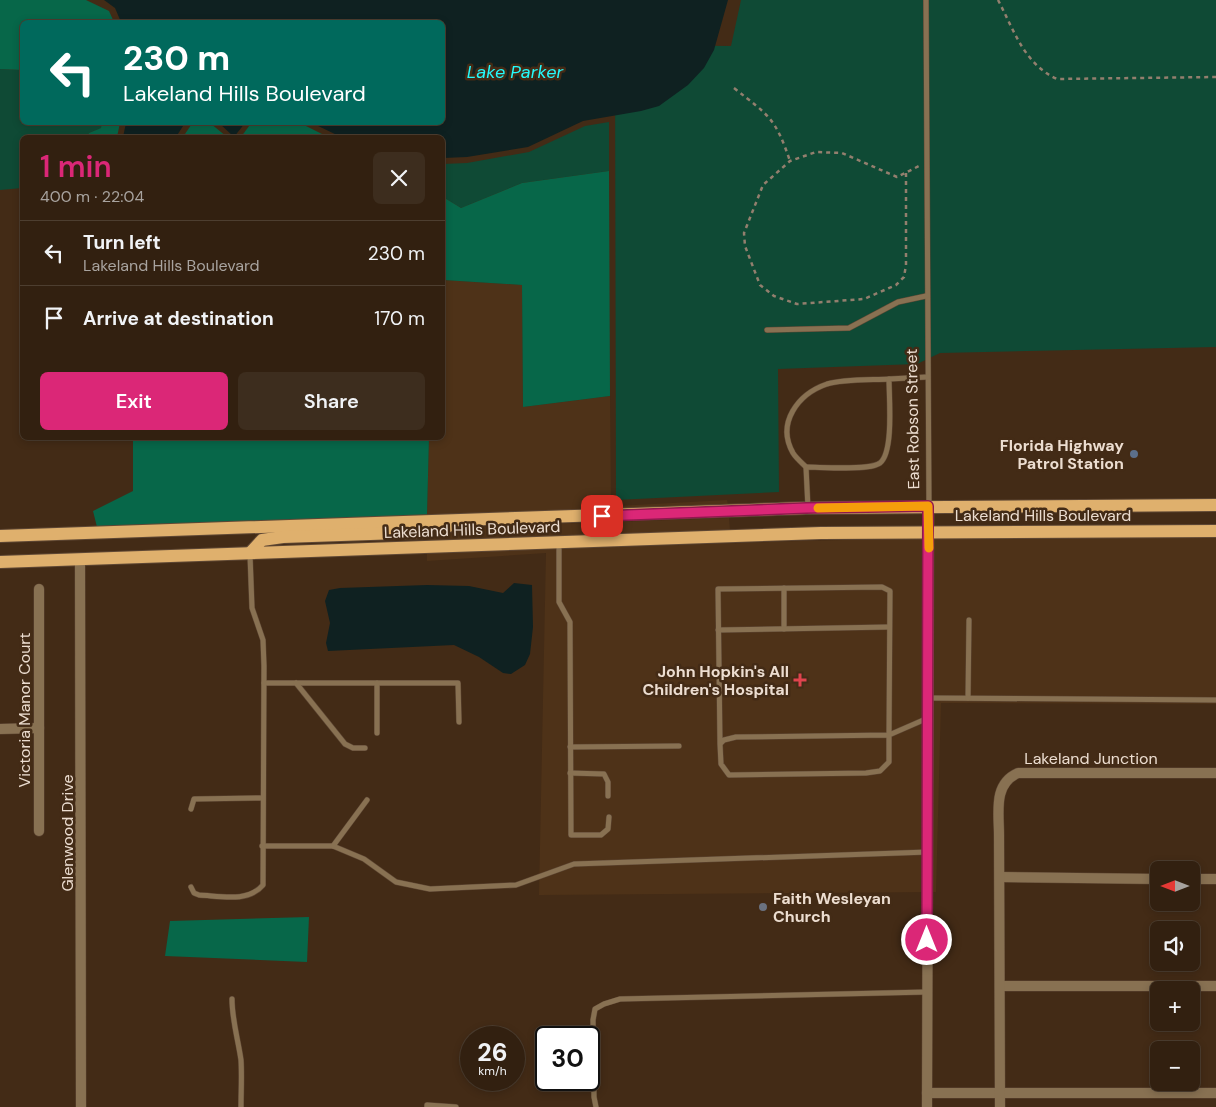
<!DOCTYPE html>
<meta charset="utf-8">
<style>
:root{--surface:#322010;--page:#3d2d1e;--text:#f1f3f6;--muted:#a8a39f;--line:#4d3e30;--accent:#db2777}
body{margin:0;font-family:"DM Sans",sans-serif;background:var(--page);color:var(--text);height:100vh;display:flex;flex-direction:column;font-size:19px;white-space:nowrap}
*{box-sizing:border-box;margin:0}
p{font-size:16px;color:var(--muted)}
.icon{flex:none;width:28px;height:28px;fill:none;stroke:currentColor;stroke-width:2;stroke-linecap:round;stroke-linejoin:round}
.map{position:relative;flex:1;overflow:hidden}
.drawer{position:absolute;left:20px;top:135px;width:425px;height:305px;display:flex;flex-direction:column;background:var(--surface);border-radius:8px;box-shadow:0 2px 8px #0003,0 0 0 1px var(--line)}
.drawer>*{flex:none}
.hud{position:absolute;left:20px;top:20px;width:425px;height:105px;border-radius:8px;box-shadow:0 2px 8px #0003,0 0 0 1px var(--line);background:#00695c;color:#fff;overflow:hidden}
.needle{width:32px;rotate:270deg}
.tools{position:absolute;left:1150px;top:861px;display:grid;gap:10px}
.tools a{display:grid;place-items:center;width:50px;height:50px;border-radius:8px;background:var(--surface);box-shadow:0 2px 8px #0003,0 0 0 1px var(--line);font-size:25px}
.speed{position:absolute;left:460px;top:1026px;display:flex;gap:10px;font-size:25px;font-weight:700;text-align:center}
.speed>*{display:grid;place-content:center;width:65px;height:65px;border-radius:50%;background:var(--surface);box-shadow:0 2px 8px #0003,0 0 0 1px var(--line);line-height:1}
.speed small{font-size:12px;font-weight:400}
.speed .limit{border:2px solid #111;border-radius:8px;background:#fff;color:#111}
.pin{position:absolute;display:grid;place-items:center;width:42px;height:42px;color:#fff;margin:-21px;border-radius:10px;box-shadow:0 2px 8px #0006}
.me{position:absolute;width:55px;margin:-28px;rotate:0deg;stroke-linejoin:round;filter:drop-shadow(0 0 4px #0008)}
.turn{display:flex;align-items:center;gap:18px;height:105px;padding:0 20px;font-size:22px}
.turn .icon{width:65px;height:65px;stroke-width:2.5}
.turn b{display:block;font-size:35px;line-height:42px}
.round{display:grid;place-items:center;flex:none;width:52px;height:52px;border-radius:8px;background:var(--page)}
.overview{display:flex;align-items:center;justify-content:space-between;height:85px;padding:0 20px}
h1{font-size:30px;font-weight:600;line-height:38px;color:var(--accent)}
.cta{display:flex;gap:10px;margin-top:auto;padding:10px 20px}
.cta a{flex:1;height:58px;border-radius:8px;background:var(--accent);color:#fff;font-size:20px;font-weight:600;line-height:58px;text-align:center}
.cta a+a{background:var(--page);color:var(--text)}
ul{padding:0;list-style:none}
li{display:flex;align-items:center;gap:15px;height:65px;padding:0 20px;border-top:1px solid var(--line)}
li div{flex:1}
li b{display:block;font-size:19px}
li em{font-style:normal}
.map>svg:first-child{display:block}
.built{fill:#4e3218}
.green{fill:#0f4a35}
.forest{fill:#076749}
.water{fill:#0f2121}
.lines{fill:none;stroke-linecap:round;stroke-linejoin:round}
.lane-casing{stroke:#5e4734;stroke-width:6}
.street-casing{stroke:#5e4734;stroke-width:11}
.primary-casing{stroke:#5e4734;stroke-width:14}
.path{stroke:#937f6e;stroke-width:2.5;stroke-dasharray:4 4;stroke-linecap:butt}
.lane{stroke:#887152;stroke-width:5}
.street{stroke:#887152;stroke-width:10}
.primary{stroke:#dfb06d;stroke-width:12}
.route-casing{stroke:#8e194d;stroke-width:12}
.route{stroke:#db2777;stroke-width:9}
.slow{stroke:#f59e0b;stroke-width:9}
.service-dot{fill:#5c6f8a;stroke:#432b16;stroke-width:2}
.health-dot{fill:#e0444e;stroke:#432b16;stroke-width:2}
.worship-dot{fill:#6b7280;stroke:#432b16;stroke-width:2}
.labels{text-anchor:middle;stroke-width:5;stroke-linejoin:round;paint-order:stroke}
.street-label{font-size:16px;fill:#ecddd0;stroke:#432b16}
.poi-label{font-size:16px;font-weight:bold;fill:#ecddd0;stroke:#432b16;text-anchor:end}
.water-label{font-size:18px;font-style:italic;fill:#24fafc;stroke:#432b16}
</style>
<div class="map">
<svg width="1216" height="1107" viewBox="0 0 1216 1107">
<rect width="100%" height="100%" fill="#432b16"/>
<g class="built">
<path d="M 443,280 L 522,285 L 523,407 L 610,396 L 611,503 L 617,506 L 727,500 L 728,505 L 427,515 L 429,438 L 442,438 Z"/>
<path d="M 729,518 L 730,531 L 427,540 L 467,527 Z"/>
<path d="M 1216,537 L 1216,704 L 941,703 L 936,892 L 539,895 L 546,553 L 427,561 L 427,553 L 801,541 L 929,538 Z"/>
</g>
<g class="green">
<path d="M 741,0 L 1216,0 L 1216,347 L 940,353 L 917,364 L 778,369 L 779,492 L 616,500 L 615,45 L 731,46 Z"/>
<path d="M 0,69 L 22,70 L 22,122 L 102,123 L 101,128 L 89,133 L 87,137 L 22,138 L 22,188 L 0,190 Z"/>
<path d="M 609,122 L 609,171 L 522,183 L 461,208 L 443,197 L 443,164 L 467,163 L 529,152 L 585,126 Z"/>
</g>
<g class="forest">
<path d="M 0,0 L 86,0 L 109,11 L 114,22 L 22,22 L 22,70 L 0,69 Z"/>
<path d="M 102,122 L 120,123 L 117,137 L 87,137 L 89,133 L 101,128 Z"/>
<path d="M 193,122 L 210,123 L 227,137 L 183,137 Z"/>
<path d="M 252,122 L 300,123 L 328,137 L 241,137 Z"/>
<path d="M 609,171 L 610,396 L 523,407 L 522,285 L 443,280 L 443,197 L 461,208 L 522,183 Z"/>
<path d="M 133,438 L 429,438 L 427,515 L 97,527 L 93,511 L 133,491 Z"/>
<path d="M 309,917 L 307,962 L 165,956 L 170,921 Z"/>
</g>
<g class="water">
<path d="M 104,0 L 728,0 L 714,50 L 704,68 L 688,85 L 659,106 L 641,111 L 583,121 L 528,147 L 467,157 L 443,158 L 442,138 L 341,137 L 312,123 L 442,122 L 442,22 L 121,22 L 115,8 Z"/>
<path d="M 126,123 L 126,122 L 185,123 L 176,137 L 123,137 Z"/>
<path d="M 219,123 L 245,123 L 234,137 Z"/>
<path d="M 514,583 L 532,585 L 533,627 L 530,654 L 525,665 L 511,674 L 503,673 L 479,657 L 454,645 L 328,651 L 326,643 L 330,623 L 325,601 L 329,590 L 340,588 L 427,585 L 469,586 L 503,593 Z"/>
</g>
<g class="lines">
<defs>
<g id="lane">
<path d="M 926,0 L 929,506"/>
<path d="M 767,330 L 849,328 L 898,302 L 926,296"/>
<path d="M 806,467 C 802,463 796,458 793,453 C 776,423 798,394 827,384 C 843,379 872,380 889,379"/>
<path d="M 808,508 L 806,467 C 822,467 869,471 880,463 C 894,452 889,397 889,379 L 927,377"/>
<path d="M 559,543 L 559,602 L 570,622 L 571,835 L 601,835 L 608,829 L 609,817"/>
<path d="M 784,588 L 784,629"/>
<path d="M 718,630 L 889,627"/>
<path d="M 264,683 L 458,683 L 459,722"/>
<path d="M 296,683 L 345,744 L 353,748 L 365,748"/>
<path d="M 928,698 L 1216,700"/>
<path d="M 968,698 L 969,620"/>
<path d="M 377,733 L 377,683"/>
<path d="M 720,744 L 718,589 L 882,587 L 890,591 L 889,735 L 736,737 L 724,740 L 720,744 L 721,764 L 729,775 L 866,773 L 880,771 L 889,762 L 889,735 L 928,718"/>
<path d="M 570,747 L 679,746"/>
<path d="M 570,773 L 604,774 L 608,782 L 608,796"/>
<path d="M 191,809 L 194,799 L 262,798"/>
<path d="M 262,846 L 333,846 L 364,859 L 396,882 L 430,889 L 516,885 L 574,864 L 928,852"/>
<path d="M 333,846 L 367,800"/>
<path d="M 191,887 L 194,893 L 199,895 C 220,896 248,903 263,885 L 264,666 L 263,640 L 252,608 L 250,555"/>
<path d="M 232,999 C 232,1020 238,1039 241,1060 C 242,1076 241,1092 241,1107"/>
<path d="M 427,1107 L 427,1105 L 456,1107"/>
<path d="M 596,1107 L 594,1097 L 593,1020 L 595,1009 L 604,1004 L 620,999 L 927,992"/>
</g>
<g id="street">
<path d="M 80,559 L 81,1107"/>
<path d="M 0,729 L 39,728"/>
<path d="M 39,831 L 39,589"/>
<path d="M 1000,877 L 1159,879"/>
<path d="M 1191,879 L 1216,879"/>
<path d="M 1000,986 L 1216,986"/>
<path d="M 927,1093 L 1216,1093"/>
<path d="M 927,1107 L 929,506"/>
<path d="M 1000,1107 L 999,835 C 999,812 993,784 1018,773 L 1216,773"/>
</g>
<g id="primary">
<path d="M 0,536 L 806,508 L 1216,505"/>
<path d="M 250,553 L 262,540 L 283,537 L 428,532 L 449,526"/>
<path d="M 0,562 L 821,533 L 1216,531"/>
</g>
</defs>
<use href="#lane" class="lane-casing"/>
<use href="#street" class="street-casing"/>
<use href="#primary" class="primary-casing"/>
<g class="path">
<path d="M 998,0 C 1014,30 1024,64 1057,79 L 1216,77"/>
<path d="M 734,88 C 769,116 775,117 790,161"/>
<path d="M 906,173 L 906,265 L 904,277 L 896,285 L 864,299 L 797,304 L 774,296 L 760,285 L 745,246 L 744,233 L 763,185 L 790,161 L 816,152 L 842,153 L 897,177 L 919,166"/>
</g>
<use href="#lane" class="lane"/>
<use href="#street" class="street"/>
<use href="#primary" class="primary"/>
</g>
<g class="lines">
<defs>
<path id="route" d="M 602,516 L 806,508 L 928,506 L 927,940"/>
</defs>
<use href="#route" class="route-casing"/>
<use href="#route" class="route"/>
<path class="slow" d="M 818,508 L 928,506 L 929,548"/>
</g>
<circle class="service-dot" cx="1134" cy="454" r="5"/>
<path class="health-dot" d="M797.5 672.5h5v5h5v5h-5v5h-5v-5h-5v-5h5z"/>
<circle class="worship-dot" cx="763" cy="907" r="5"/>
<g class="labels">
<g class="street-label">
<text transform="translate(912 419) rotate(-91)" y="6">East Robson Street</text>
<text x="1043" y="521">Lakeland Hills Boulevard</text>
<text transform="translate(472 529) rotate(-2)" y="6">Lakeland Hills Boulevard</text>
<text transform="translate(24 710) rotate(-90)" y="6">Victoria Manor Court</text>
<text x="1091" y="764">Lakeland Junction</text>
<text transform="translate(67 833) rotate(-90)" y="6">Glenwood Drive</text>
</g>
<g class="poi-label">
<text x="1124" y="451">Florida Highway<tspan x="1124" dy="18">Patrol Station</tspan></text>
<text x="789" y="677">John Hopkin's All<tspan x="789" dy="18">Children's Hospital</tspan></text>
<text x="773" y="904" text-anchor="start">Faith Wesleyan<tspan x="773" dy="18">Church</tspan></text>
</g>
<g class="water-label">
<text x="515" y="78">Lake Parker</text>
</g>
</g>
</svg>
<div class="tools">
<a><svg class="needle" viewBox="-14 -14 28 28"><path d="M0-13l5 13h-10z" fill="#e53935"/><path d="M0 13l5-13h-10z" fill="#a8a39f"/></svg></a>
<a><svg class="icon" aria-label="sound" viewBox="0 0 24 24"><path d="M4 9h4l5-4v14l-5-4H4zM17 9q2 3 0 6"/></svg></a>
<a>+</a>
<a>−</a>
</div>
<div class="speed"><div>26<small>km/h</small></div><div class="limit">30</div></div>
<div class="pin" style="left:602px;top:516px;background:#d93025"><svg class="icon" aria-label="arrive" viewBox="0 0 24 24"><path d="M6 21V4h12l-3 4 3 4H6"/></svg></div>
<svg class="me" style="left:927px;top:940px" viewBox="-20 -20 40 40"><circle r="17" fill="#db2777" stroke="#fff" stroke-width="3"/><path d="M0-11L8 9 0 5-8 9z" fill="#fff"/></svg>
<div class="hud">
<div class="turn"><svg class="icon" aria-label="left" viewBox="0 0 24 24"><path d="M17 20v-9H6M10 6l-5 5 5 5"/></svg><div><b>230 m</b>Lakeland Hills Boulevard</div></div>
</div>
<section class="drawer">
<div class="overview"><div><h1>1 min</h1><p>400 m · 22:04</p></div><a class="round"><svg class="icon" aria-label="close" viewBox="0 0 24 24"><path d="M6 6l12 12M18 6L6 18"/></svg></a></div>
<ul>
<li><svg class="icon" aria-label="left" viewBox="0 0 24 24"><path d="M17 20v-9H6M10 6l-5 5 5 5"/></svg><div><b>Turn left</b><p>Lakeland Hills Boulevard</p></div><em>230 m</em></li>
<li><svg class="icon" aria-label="arrive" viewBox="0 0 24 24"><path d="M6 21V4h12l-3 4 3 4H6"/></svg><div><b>Arrive at destination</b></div><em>170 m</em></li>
</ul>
<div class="cta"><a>Exit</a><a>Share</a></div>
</section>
</div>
